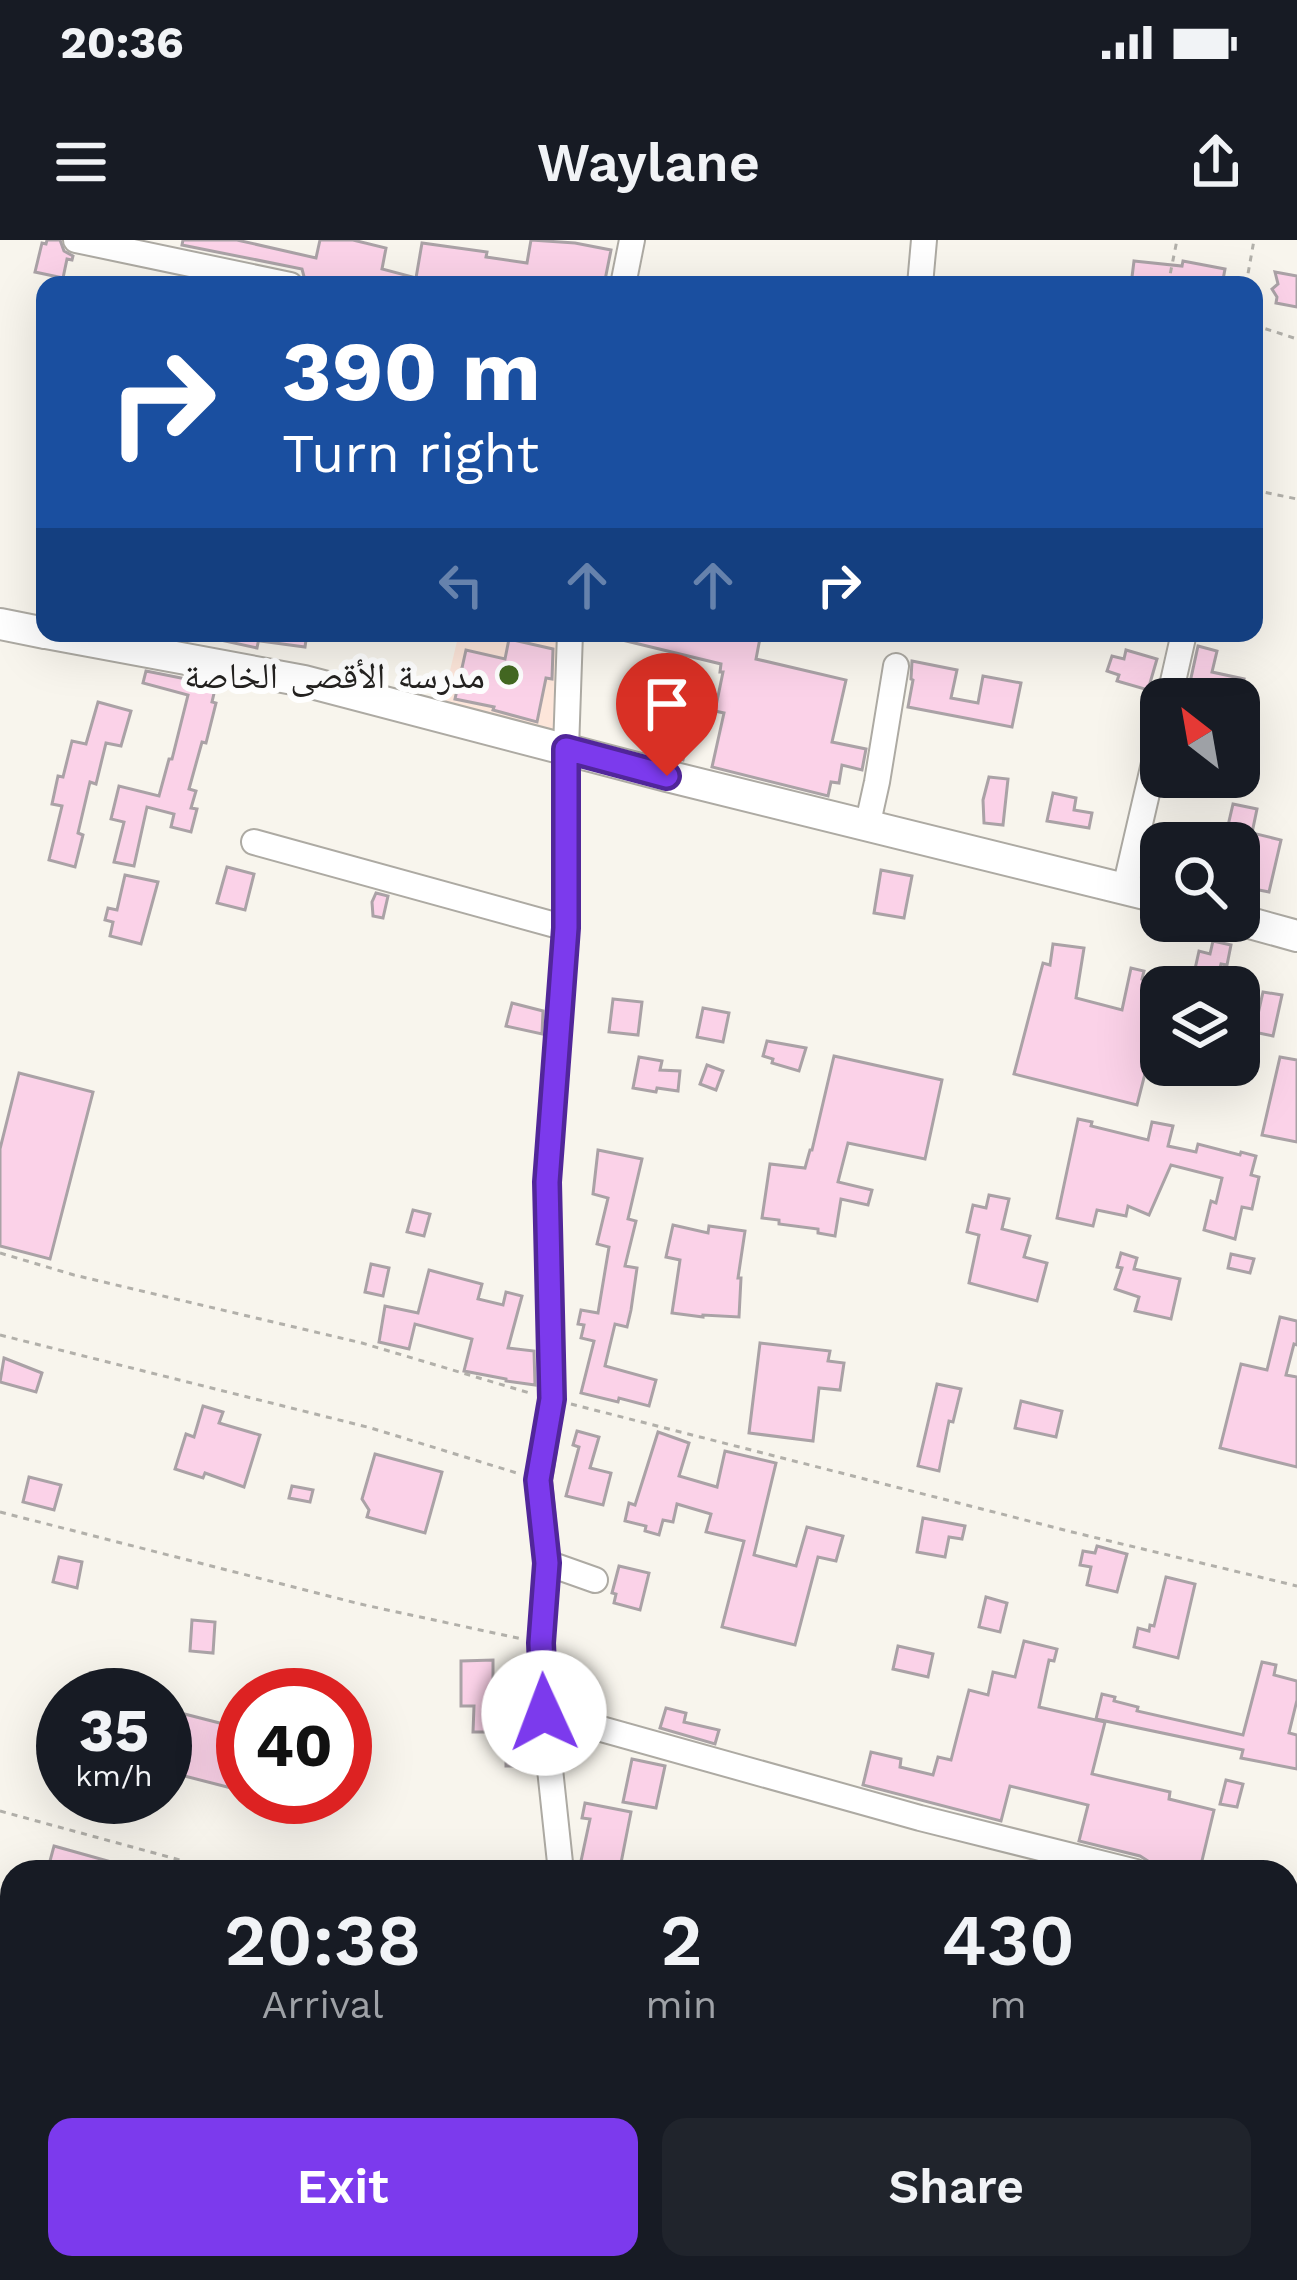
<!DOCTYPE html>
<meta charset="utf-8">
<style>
:root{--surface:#171b24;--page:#20242c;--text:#f1f3f6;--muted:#9ea1a6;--accent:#7c3aed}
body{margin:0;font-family:"Work Sans","Noto Naskh Arabic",sans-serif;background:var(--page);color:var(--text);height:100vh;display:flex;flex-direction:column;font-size:45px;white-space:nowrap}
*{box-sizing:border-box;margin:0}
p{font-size:39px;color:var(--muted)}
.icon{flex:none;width:66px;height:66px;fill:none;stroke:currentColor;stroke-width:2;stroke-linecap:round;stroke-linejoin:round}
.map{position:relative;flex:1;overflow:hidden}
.details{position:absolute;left:0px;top:1620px;width:1299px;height:420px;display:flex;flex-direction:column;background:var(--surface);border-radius:36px 36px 0 0;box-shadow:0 12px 48px #0002}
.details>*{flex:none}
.banner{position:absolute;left:36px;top:36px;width:1227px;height:366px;border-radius:24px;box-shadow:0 12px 48px #0002;background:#1a4fa0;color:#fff;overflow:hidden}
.needle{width:78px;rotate:329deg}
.tools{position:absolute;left:1140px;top:438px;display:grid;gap:24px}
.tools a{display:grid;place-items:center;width:120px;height:120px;border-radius:24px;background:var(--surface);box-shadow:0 12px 48px #0002;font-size:60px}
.speed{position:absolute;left:36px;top:1428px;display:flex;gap:24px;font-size:60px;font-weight:700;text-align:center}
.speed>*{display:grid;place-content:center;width:156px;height:156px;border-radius:50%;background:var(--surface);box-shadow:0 12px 48px #0002;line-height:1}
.speed small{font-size:30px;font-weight:400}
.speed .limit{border:18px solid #d22;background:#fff;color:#111}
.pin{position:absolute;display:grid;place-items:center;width:102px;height:102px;color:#fff;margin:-123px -51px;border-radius:50% 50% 50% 0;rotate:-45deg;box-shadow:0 0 12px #0007}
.pin .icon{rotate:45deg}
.me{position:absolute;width:132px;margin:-66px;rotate:358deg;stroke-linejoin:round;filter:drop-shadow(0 0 9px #0008)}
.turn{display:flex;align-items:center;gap:42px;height:252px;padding:0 48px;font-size:54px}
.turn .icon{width:156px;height:156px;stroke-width:2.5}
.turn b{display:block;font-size:84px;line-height:102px}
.lanes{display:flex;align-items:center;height:114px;padding:0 48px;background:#0003;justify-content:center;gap:60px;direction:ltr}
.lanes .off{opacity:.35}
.eta{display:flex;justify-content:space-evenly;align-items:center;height:204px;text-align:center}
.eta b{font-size:72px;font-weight:600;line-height:84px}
.action{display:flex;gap:24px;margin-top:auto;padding:24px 48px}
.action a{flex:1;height:138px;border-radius:24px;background:var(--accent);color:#fff;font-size:48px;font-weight:600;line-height:138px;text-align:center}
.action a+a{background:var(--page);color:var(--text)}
.status{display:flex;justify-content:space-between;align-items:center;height:84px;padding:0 60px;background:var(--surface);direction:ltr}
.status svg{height:33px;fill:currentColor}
header{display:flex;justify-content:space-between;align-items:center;height:156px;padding:0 48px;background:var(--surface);font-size:54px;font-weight:600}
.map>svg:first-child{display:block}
.education{fill:#fde6da}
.building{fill:#fbd2e8;stroke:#aaa2a6;stroke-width:3}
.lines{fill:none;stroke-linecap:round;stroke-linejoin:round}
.minor-casing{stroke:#adaaa3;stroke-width:28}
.major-casing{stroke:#adaaa3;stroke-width:34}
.path{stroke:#b2b0aa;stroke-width:3;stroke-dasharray:6 6;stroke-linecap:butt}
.minor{stroke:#fff;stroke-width:24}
.major{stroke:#fff;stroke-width:30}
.route-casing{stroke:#51269a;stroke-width:30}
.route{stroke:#7c3aed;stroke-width:21}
.poi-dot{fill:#446922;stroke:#fff;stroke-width:4.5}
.labels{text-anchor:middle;stroke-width:12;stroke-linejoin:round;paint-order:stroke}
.poi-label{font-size:36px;fill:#242220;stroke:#fff;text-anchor:end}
</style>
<div class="status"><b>20:36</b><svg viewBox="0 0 49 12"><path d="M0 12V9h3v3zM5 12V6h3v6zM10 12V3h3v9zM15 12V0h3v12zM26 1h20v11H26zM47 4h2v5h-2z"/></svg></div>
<header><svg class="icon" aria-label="menu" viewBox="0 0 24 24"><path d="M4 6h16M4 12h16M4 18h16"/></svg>Waylane<svg class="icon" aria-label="share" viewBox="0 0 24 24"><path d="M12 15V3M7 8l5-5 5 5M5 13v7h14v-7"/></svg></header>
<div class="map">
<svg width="1297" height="2040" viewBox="0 0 1297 2040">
<rect width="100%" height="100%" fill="#f8f5ed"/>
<path class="education" d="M 459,393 L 523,393 L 573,403 L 559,496 L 441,468 Z"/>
<g class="building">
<path d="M 47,0 L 60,0 L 64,11 L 73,16 L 72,20 L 67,19 L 63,38 L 35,32 L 42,3 L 46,4 Z"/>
<path d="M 183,0 L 237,0 L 316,18 L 320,0 L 353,0 L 386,8 L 382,29 L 416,38 L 422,3 L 487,12 L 486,17 L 527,23 L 531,0 L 575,3 L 611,10 L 604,45 L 318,45 L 306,44 L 302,29 L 182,5 Z"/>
<path d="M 1134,21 L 1182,26 L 1183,21 L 1225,29 L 1222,45 L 1131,45 Z"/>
<path d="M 1275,32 L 1297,36 L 1297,67 L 1276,63 L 1277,57 L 1272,49 L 1278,44 Z"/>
<path d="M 216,393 L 260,393 L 257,408 L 216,399 Z"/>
<path d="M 261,393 L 307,393 L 305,407 L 260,401 Z"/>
<path d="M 614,393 L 761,393 L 756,419 L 846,440 L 832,502 L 866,509 L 862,530 L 842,525 L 839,543 L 831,542 L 828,556 L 712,527 L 724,473 L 715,471 L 723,432 L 720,432 L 721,424 L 614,398 Z"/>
<path d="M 509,399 L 553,409 L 552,439 L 546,438 L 537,482 L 493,470 L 494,467 L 455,459 L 466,410 L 505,419 Z"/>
<path d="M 1198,406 L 1217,411 L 1212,432 L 1244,439 L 1239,457 L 1189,447 Z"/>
<path d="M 1126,410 L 1157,419 L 1148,450 L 1117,441 L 1119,435 L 1107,431 L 1112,416 L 1124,419 Z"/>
<path d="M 912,421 L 957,430 L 951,458 L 978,463 L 983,436 L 1021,443 L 1012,487 L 908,467 L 913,440 L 911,439 Z"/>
<path d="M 146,431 L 216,445 L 212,462 L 216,463 L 206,503 L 202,502 L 189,549 L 196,551 L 191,568 L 197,569 L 191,592 L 171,587 L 174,574 L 147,567 L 134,626 L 114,622 L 124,582 L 111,579 L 119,546 L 159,556 L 169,519 L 172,519 L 188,455 L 143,443 Z"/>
<path d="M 98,462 L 131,471 L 121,506 L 106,503 L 96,544 L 90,542 L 78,593 L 83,595 L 75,627 L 49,620 L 62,566 L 52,564 L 58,536 L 63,537 L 72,501 L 86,504 Z"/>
<path d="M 672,488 L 690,492 L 683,520 L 665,515 Z"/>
<path d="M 989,537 L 1008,539 L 1003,585 L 984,583 L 983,560 Z"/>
<path d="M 1053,553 L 1076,558 L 1074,570 L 1092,573 L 1089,588 L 1047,581 Z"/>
<path d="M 1233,564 L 1257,569 L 1252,593 L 1281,600 L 1269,652 L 1244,647 L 1250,618 L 1239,615 L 1239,603 L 1224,603 Z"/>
<path d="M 227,627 L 254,634 L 245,670 L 217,663 Z"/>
<path d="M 881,630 L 912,636 L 904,678 L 874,673 Z"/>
<path d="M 125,635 L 158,642 L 141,704 L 110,696 L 113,682 L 105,680 L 108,668 L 117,670 Z"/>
<path d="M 376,653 L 388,656 L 383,678 L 373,676 L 372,662 Z"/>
<path d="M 1213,701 L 1231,705 L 1227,725 L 1221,724 L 1215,747 L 1191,747 L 1199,711 L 1210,714 Z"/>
<path d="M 1053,704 L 1084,708 L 1076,758 L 1122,770 L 1131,728 L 1144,731 L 1142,739 L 1161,743 L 1161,771 L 1137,865 L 1014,834 L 1043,723 L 1050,725 Z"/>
<path d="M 1263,752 L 1282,755 L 1273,796 L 1254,792 Z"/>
<path d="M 613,759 L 642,762 L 638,795 L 609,792 Z"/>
<path d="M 512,763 L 543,771 L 542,794 L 506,786 Z"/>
<path d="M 703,768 L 729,773 L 723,802 L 697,797 Z"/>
<path d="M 767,801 L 806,808 L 799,831 L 772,823 L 773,819 L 763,816 Z"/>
<path d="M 834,816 L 942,840 L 925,919 L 848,903 L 838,942 L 872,950 L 868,965 L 841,959 L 835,996 L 818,993 L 818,989 L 779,984 L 779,980 L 762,978 L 770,924 L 805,928 L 810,910 L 812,910 Z"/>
<path d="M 639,817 L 662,821 L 660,830 L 680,831 L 678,851 L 657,848 L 656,852 L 633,848 Z"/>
<path d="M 1280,817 L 1297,820 L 1297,902 L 1262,895 Z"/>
<path d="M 707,825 L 723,831 L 716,850 L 700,844 Z"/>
<path d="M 19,833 L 93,852 L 50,1019 L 0,1006 L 0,909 Z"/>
<path d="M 1078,879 L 1092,882 L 1091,886 L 1148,900 L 1152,882 L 1173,886 L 1168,906 L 1196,912 L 1198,904 L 1240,915 L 1241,912 L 1256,916 L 1251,935 L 1259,937 L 1252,969 L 1242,967 L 1235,999 L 1204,990 L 1211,961 L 1216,963 L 1222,938 L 1171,925 L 1149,975 L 1128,966 L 1126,976 L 1097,970 L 1093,986 L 1057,978 Z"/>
<path d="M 598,910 L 642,919 L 628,979 L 636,981 L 625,1026 L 637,1028 L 631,1070 L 627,1087 L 615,1084 L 605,1126 L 656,1140 L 649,1166 L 619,1158 L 618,1162 L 581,1153 L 594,1101 L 581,1098 L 584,1085 L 578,1084 L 581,1070 L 598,1073 L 609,1007 L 597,1004 L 608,958 L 593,954 Z"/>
<path d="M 989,955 L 1009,959 L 1002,989 L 1030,996 L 1024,1017 L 1047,1023 L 1037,1061 L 969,1043 L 979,995 L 967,992 L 973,965 L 986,968 Z"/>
<path d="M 413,970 L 430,974 L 424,996 L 407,992 Z"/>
<path d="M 673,985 L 708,993 L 709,986 L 745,991 L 738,1038 L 741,1038 L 739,1077 L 703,1075 L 703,1077 L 672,1073 L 680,1020 L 666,1017 Z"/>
<path d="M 1121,1013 L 1137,1018 L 1134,1029 L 1180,1039 L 1171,1079 L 1135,1071 L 1139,1057 L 1115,1049 L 1122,1028 L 1117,1027 Z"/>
<path d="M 1231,1014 L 1254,1019 L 1250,1033 L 1228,1028 Z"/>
<path d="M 371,1024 L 389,1028 L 383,1056 L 365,1052 Z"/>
<path d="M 429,1030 L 482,1044 L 478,1059 L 503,1065 L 506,1052 L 522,1056 L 508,1108 L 534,1111 L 535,1145 L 506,1141 L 506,1139 L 464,1131 L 472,1099 L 415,1084 L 409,1109 L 379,1102 L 385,1066 L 418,1073 Z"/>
<path d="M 1280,1077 L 1297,1081 L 1297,1105 L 1294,1104 L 1286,1135 L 1297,1137 L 1297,1227 L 1220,1208 L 1241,1124 L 1267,1130 Z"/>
<path d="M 760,1103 L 830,1111 L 828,1121 L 844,1123 L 840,1150 L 819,1148 L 813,1201 L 749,1193 Z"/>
<path d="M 4,1118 L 42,1133 L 36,1152 L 0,1142 Z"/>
<path d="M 937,1144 L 961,1149 L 953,1182 L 949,1181 L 939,1231 L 918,1226 Z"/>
<path d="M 1021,1161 L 1062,1171 L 1056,1197 L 1015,1188 Z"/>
<path d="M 203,1166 L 223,1172 L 219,1183 L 260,1195 L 244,1247 L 205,1233 L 203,1238 L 175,1229 L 186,1194 L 194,1197 Z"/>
<path d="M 577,1191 L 599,1197 L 590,1228 L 611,1233 L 603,1265 L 566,1256 L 579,1207 L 573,1205 Z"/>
<path d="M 658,1192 L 689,1203 L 679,1236 L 717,1247 L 725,1211 L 776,1223 L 754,1315 L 796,1326 L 807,1287 L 843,1296 L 836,1321 L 818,1317 L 795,1405 L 722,1387 L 744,1301 L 706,1292 L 711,1274 L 677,1264 L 673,1282 L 663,1280 L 659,1295 L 645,1291 L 646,1286 L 625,1281 L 629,1263 L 635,1265 Z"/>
<path d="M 375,1214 L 442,1232 L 425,1293 L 367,1277 L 369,1270 L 362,1259 Z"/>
<path d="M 29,1237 L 61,1245 L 54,1270 L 23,1262 Z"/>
<path d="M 292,1246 L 313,1250 L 310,1262 L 289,1258 Z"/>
<path d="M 923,1278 L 965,1286 L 962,1299 L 949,1297 L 945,1317 L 917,1312 Z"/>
<path d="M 1097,1306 L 1127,1314 L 1117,1352 L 1087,1345 L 1091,1327 L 1080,1325 L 1083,1311 L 1095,1313 Z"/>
<path d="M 59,1317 L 82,1322 L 77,1348 L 53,1342 Z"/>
<path d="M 619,1326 L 649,1333 L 640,1370 L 614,1363 L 616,1354 L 612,1353 Z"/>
<path d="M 1166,1337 L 1195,1344 L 1178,1418 L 1134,1407 L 1138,1388 L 1149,1391 L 1150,1385 L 1154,1386 Z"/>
<path d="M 986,1357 L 1007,1363 L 1000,1392 L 979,1387 Z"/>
<path d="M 192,1380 L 215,1382 L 213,1413 L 190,1411 Z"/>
<path d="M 1024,1401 L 1057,1409 L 1054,1421 L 1049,1420 L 1039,1467 L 1105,1482 L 1092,1534 L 1170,1552 L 1169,1559 L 1214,1570 L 1200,1629 L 1186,1626 L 1185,1630 L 1153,1622 L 1152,1628 L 1148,1621 L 1140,1616 L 1079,1601 L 1088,1565 L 1010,1546 L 1001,1581 L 863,1545 L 871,1512 L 901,1519 L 900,1527 L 933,1535 L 938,1517 L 951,1520 L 969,1450 L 988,1455 L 993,1432 L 1015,1437 Z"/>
<path d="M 898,1406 L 933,1414 L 928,1437 L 893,1429 Z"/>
<path d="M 493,1420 L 493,1479 L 528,1477 L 531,1506 L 526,1507 L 526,1526 L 506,1526 L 506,1492 L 473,1492 L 474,1466 L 461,1466 L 461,1421 Z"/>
<path d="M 1262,1422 L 1276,1425 L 1274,1435 L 1297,1441 L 1297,1460 L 1289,1493 L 1297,1495 L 1297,1529 L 1241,1518 L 1243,1510 L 1096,1479 L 1102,1454 L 1115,1457 L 1114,1461 L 1138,1467 L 1137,1471 L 1243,1495 Z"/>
<path d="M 666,1468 L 686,1473 L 684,1482 L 719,1490 L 715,1504 L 660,1488 Z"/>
<path d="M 165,1469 L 243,1489 L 243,1551 L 165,1531 Z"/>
<path d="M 632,1519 L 665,1526 L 656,1568 L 623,1562 Z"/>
<path d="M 1226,1540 L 1243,1544 L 1237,1567 L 1220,1564 Z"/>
<path d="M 585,1563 L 631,1572 L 620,1628 L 581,1621 L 590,1579 L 582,1578 Z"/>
<path d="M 54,1606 L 133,1628 L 132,1632 L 47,1632 Z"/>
</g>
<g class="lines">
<defs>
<g id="minor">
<path d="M 76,0 L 290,45"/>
<path d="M 623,45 L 632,0"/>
<path d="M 920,45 L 924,0"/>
<path d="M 1169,459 L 1184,393"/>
<path d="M 867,587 L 877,542 L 896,426"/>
<path d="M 254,602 L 566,688"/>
<path d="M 1125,648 L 1161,493"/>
<path d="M 547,1323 L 595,1340"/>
<path d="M 544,1473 L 920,1578 L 1136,1632"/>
<path d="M 561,1632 L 544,1473 L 541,1403 L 547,1323 L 539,1240 L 552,1159 L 547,942 L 566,688 L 566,509 L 570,393"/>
<path d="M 1287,1669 L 1297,1671"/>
<path d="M 1287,2006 L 1297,2009"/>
<path d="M 592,2028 L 592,2040"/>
<path d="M 763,2028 L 812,2040"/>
<path d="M 950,2040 L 951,2028"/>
</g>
<g id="major">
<path d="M 0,384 L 45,393"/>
<path d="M 46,393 L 304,441 L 667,536 L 1161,658"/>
<path d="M 1239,680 L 1297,696"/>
</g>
</defs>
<use href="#minor" class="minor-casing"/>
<use href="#major" class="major-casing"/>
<g class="path">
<path d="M 939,41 L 973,45"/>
<path d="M 1168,45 L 1177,0"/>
<path d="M 1246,45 L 1254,0"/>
<path d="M 1254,85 L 1297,99"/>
<path d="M 1254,250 L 1297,259"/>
<path d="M 0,1013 L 74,1035 L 362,1103 L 533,1154"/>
<path d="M 0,1095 L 371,1188 L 520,1234"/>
<path d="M 571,1164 L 1072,1292 L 1297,1346"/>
<path d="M 0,1272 L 360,1364 L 522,1399"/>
<path d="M 0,1571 L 224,1632"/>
<path d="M 0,1678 L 12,1682"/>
<path d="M 0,1878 L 12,1881"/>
<path d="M 214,2028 L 263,2040"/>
<path d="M 202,2040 L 205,2028"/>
</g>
<use href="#minor" class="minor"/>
<use href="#major" class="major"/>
</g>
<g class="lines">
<defs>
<path id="route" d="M 544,1473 L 541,1403 L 547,1323 L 538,1240 L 552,1159 L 547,942 L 566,688 L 566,509 L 667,536"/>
</defs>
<use href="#route" class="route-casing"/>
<use href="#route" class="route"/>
</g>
<circle class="poi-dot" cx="509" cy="435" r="12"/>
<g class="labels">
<g class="poi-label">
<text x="485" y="448">مدرسة الأقصى الخاصة</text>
</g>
</g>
</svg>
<div class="tools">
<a><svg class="needle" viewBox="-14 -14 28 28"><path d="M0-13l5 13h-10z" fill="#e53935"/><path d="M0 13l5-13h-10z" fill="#9ea1a6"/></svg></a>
<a><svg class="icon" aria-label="search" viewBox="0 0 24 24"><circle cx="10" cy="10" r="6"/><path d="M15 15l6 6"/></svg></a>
<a><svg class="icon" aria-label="layers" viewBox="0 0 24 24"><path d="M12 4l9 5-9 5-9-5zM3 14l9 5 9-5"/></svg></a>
</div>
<div class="speed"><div>35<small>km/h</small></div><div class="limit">40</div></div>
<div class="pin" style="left:667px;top:536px;background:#d93025"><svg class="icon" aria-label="arrive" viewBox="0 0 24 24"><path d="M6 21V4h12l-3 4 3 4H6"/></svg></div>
<svg class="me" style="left:544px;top:1473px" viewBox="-20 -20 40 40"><circle r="19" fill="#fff"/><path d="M0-13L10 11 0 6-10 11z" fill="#7c3aed"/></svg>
<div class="banner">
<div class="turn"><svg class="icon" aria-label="right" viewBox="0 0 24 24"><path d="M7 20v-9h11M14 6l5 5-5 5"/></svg><div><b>390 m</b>Turn right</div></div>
<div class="lanes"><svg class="icon off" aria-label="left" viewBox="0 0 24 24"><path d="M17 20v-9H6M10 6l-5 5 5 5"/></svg><svg class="icon off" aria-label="ahead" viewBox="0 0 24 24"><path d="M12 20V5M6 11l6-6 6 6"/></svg><svg class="icon off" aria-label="ahead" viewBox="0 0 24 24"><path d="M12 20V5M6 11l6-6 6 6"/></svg><svg class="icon" aria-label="right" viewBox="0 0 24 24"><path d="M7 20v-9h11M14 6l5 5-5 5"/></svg></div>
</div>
<section class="details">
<div class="eta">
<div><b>20:38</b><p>Arrival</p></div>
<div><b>2</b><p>min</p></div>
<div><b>430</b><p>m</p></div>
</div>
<div class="action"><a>Exit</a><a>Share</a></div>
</section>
</div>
